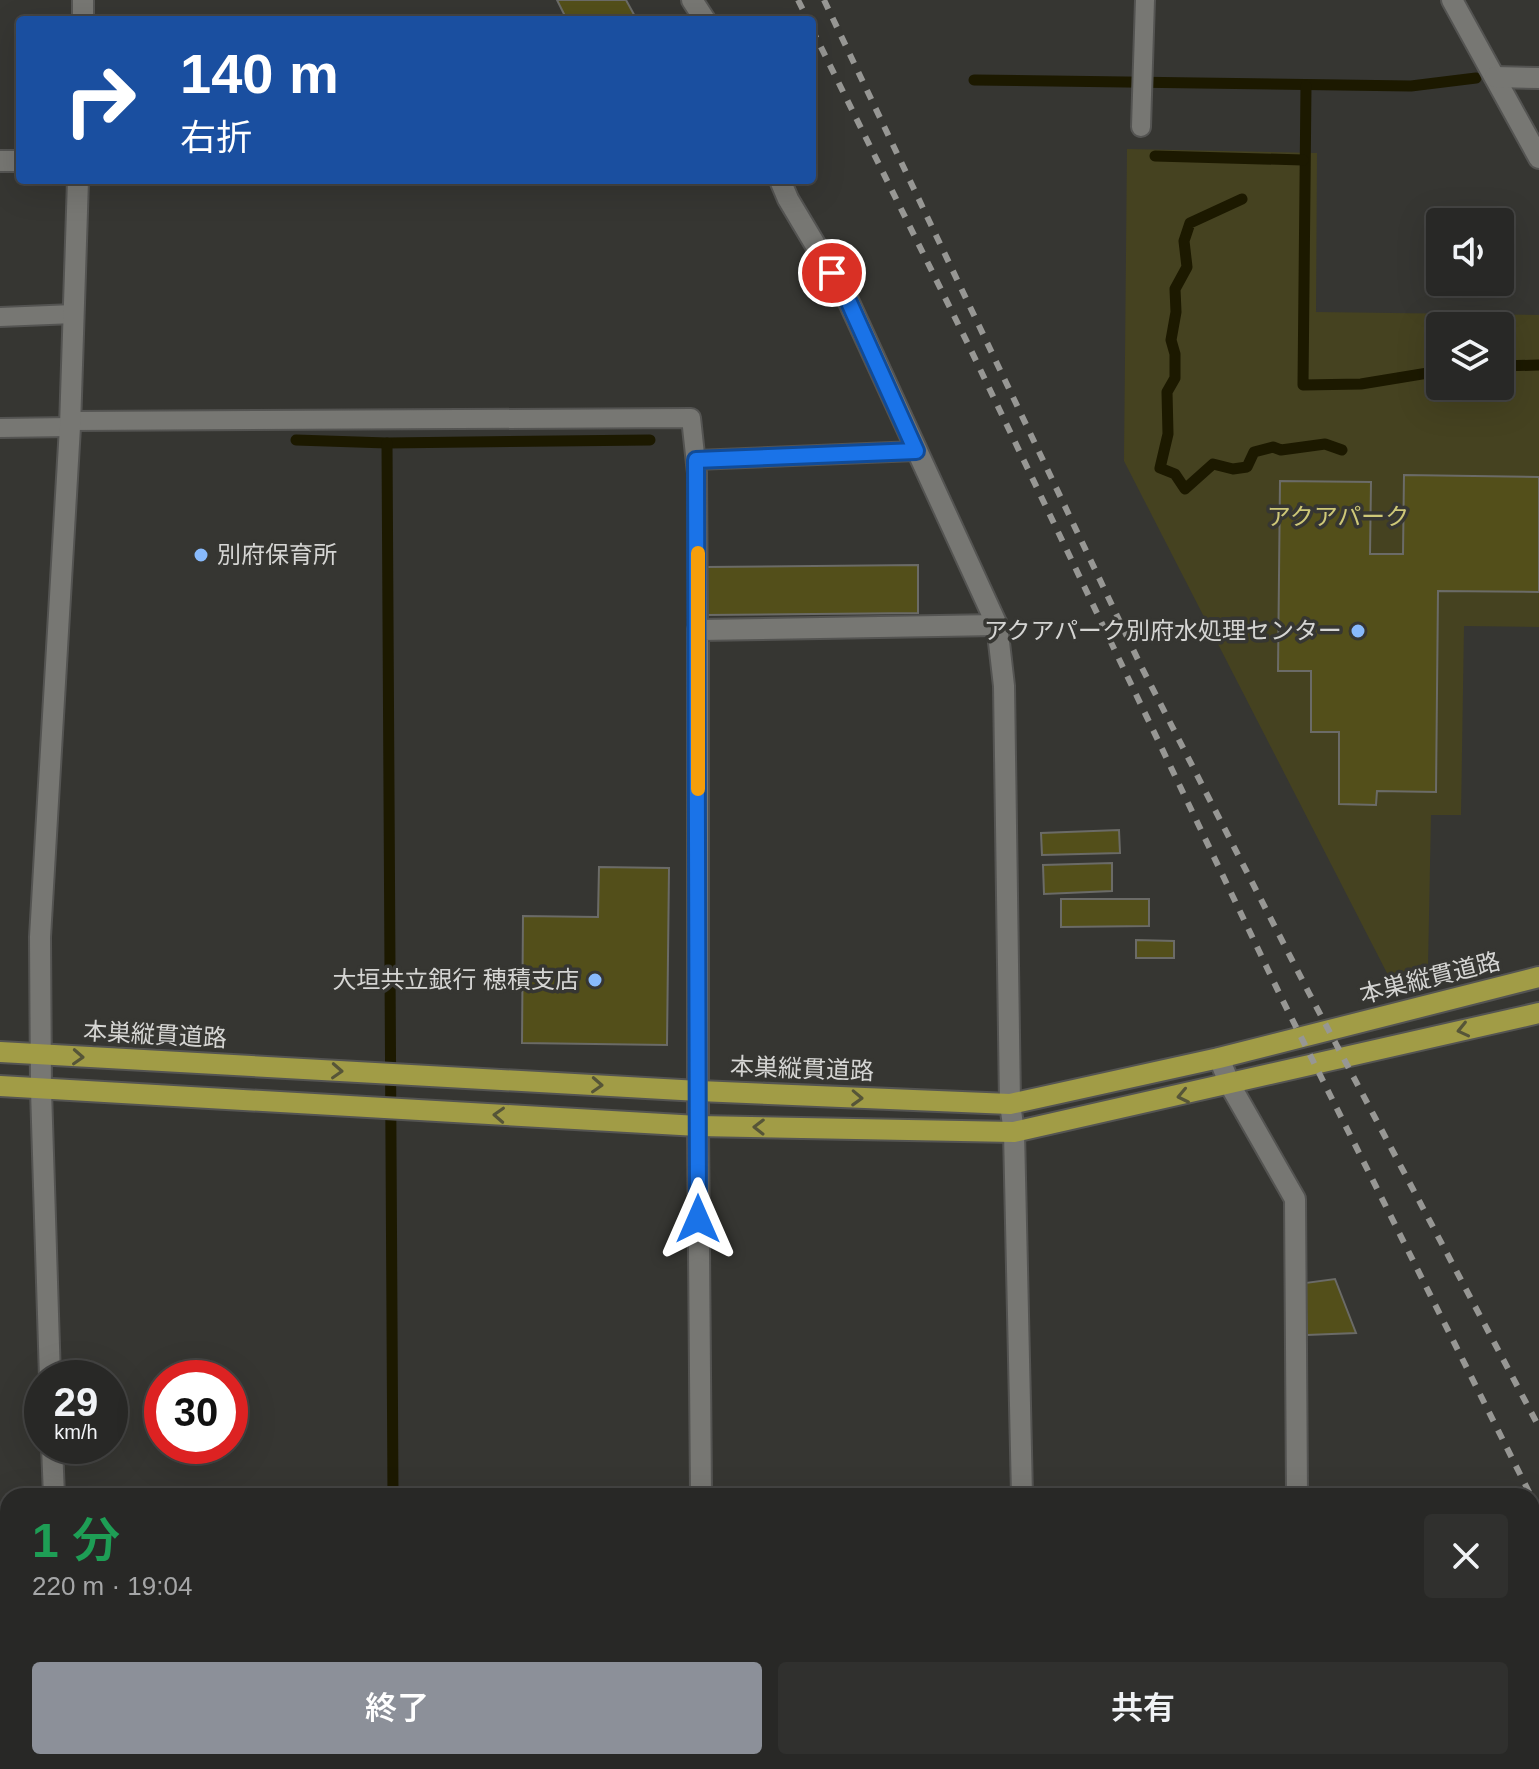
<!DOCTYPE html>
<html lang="ja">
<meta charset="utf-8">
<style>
:root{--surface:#282826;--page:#30302e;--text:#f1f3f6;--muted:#a5a6a7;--line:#444443;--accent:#8c9099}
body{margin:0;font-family:Arial,"Noto Sans JP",sans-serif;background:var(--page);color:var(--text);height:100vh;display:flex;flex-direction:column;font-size:30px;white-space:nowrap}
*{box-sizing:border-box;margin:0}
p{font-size:26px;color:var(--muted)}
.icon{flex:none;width:44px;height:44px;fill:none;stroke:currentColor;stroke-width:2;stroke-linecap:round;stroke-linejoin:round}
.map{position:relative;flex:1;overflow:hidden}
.sheet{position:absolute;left:0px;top:1488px;width:1540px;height:282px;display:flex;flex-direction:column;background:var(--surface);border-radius:24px 24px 0 0;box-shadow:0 8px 32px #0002,0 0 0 2px var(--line)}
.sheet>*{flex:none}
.guide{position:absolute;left:16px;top:16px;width:800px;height:168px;border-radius:8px;box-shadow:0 8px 32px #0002,0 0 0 2px var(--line);background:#1a4fa0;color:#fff;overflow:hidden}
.controls{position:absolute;left:1426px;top:208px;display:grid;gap:16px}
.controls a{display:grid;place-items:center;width:88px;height:88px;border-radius:8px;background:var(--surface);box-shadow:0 8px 32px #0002,0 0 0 2px var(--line);font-size:40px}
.speed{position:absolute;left:24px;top:1360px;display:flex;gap:16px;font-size:40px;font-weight:700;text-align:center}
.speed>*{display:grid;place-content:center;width:104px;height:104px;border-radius:50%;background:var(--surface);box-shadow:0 8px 32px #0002,0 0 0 2px var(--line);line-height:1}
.speed small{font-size:20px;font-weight:400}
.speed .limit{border:12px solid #d22;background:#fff;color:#111}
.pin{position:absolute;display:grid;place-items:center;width:68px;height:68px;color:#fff;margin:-34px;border:4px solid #fff;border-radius:50%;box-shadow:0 2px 8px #0007}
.me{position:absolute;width:88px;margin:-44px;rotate:0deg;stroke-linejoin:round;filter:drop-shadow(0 0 6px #0008)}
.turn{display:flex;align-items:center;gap:28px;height:168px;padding:0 32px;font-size:36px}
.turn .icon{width:104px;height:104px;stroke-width:2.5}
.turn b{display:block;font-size:56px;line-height:68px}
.round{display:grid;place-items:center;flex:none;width:84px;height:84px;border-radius:8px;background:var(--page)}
.overview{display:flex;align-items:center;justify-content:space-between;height:136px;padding:0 32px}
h1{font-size:48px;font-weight:600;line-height:60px;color:#1e9e55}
.cta{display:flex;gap:16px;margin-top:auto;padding:16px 32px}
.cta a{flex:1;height:92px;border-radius:8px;background:var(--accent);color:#fff;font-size:32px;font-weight:600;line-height:92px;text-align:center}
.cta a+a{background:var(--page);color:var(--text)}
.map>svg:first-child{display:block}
.green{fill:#454220;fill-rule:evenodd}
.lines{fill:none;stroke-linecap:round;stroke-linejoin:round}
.stream{stroke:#1c1900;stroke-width:11}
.building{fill:#534f1a;stroke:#6b6b67;stroke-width:2}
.service-casing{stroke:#545452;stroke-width:22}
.minor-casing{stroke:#545452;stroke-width:24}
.tertiary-casing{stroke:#545452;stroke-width:24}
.primary-casing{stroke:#545452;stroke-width:24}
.service{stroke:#777773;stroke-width:18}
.minor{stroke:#777773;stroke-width:20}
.tertiary{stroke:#777773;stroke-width:20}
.primary{stroke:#a19c46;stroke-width:20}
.rail{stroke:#979794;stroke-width:6;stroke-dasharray:10 10;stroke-linecap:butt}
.oneway{stroke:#565538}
.route-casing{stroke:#114b97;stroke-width:20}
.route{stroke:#1a73e8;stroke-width:14}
.slow{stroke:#f59e0b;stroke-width:14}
.poi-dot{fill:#88bafc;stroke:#363632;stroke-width:3}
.labels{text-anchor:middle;stroke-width:7;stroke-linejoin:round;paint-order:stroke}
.park-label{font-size:24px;fill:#cec878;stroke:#363632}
.poi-label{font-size:24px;fill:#d5d5d3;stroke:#363632;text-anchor:end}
.street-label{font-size:24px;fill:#d5d5d3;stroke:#363632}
</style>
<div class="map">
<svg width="1539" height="1769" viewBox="0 0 1539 1769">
<rect width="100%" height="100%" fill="#363632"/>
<path class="green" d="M 1127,149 L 1317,153 L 1316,312 L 1539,315 L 1539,627 L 1464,626 L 1461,815 L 1431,815 L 1428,966 L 1388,975 L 1124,461 ZM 1440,326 L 1500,326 L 1500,386 L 1440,386 Z"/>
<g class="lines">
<g class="stream">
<path d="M 974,80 L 1411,86 L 1476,78"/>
<path d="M 1306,86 L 1303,385 L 1361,384 L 1440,371"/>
<path d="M 1155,156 L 1303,160"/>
<path d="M 1242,199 L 1190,223 L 1184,241 L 1187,267 L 1175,289 L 1176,312 L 1171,340 L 1175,354 L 1175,378 L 1167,392 L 1168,434 L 1160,468 L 1175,474 L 1185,489 L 1213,464 L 1233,469 L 1247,467 L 1254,452 L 1273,447 L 1281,450 L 1325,444 L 1342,450"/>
<path d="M 1500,366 L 1539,365"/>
<path d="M 296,440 L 387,443 L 650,440"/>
<path d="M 387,443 L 393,1496"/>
<path d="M 395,1762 L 395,1769"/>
</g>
</g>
<g class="building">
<path d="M 557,0 L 626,0 L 637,20 L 567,20 Z"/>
<path d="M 1404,475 L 1539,477 L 1539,592 L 1438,591 L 1436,792 L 1377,791 L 1376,805 L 1339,804 L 1339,732 L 1311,732 L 1311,671 L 1278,671 L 1280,481 L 1371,482 L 1370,554 L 1403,554 Z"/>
<path d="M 918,565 L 918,613 L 706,615 L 706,567 Z"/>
<path d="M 1119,830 L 1120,853 L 1042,855 L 1041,833 Z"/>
<path d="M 1112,863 L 1112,891 L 1044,894 L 1043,865 Z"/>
<path d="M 599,867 L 669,868 L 667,1045 L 522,1043 L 523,916 L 598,917 Z"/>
<path d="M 1061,899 L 1149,899 L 1149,926 L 1061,927 Z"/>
<path d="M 1136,940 L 1174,941 L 1174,958 L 1136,958 Z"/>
<path d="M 1335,1279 L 1356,1333 L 1307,1335 L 1305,1283 Z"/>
<path d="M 1539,1746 L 1539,1769 L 1480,1769 L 1480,1762 L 1532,1762 L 1532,1747 Z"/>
<rect x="415" y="1762" width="268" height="7"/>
<path d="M 1461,1764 L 1461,1769 L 1386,1769 L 1386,1766 Z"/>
</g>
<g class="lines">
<defs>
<g id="service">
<path d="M 1141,127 L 1145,0"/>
<path d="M 0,317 L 74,314"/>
<path d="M 70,421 L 691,418 L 697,473 L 698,630"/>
<path d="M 0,428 L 70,427"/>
<path d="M 696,460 L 916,451"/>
</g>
<g id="minor">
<path d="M 692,0 L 705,20"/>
<path d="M 1452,0 L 1539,158"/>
<path d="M 83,20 L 83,0"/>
<path d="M 1495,77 L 1539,78"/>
<path d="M 0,161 L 20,161"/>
<path d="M 780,180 L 788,199 L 847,298 L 997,625 L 1004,686 L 1010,1104"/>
<path d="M 1219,1058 L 1230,1085 L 1295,1199 L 1297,1496"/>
<path d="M 50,1378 L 41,1090 L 40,937 L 70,427 L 78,180"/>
<path d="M 52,1446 L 54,1496"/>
<path d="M 701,1496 L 698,1126 L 698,630 L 997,625"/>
<path d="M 62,1762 L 62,1769"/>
<path d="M 704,1762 L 704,1769"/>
<path d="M 1298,1762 L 1298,1769"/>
</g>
<g id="tertiary">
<path d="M 1010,1104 L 1014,1132 L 1022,1496"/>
<path d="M 1026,1762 L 1026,1769"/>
</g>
<g id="primary">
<path d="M 0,1052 L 699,1091 L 1010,1104 L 1219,1058 L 1539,977"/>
<path d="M 0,1086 L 698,1126 L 1014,1132 L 1539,1013"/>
</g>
</defs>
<use href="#service" class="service-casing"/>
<use href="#minor" class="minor-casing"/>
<use href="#tertiary" class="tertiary-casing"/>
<use href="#primary" class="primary-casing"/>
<use href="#service" class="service"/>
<use href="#minor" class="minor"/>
<use href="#tertiary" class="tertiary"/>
<use href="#primary" class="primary"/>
<g class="rail">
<path d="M 798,0 L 808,20"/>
<path d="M 824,0 L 1140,664 L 1309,993 L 1539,1427"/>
<path d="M 812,29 L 968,344 L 1282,999 L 1531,1496"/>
</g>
</g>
<defs><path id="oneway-chevron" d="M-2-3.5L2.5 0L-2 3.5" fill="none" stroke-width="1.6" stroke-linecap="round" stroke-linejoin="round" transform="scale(2)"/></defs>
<g class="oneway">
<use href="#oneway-chevron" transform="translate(1463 1030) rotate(167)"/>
<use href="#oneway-chevron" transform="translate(78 1057) rotate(3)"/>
<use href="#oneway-chevron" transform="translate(337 1071) rotate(3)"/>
<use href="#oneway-chevron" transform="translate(597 1085) rotate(3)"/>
<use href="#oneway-chevron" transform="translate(1183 1096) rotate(168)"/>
<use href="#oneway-chevron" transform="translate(857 1098) rotate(2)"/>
<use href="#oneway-chevron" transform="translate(499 1115) rotate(-177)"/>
<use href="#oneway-chevron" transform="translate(759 1127) rotate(-179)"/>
</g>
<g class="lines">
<defs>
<path id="route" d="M 698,1219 L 696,460 L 916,451 L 847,298 L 832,273"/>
</defs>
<use href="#route" class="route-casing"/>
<use href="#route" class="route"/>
<path class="slow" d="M 698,553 L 698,789"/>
</g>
<g class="poi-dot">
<circle cx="201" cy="555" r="8"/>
<circle cx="1358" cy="631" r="8"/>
<circle cx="595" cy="980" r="8"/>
</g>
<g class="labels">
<g class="park-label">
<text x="1338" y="525">アクアパーク</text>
</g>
<g class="poi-label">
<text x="217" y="563" text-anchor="start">別府保育所</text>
<text x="1342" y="639">アクアパーク別府水処理センター</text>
<text x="579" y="988">大垣共立銀行 穂積支店</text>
</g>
<g class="street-label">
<text transform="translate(1430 978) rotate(-14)" y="8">本巣縦貫道路</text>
<text transform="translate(155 1035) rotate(3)" y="8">本巣縦貫道路</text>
<text transform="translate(802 1069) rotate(2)" y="8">本巣縦貫道路</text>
</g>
</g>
</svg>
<div class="controls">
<a><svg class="icon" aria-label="sound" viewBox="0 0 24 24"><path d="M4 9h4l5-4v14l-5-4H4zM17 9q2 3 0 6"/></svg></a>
<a><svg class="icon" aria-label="layers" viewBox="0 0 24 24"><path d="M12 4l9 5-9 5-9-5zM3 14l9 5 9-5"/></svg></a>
</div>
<div class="speed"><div>29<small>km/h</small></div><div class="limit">30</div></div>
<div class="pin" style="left:832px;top:273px;background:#d93025"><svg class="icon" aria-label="arrive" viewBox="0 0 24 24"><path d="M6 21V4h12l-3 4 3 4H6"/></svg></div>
<svg class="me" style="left:698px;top:1219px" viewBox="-20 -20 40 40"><path d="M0-17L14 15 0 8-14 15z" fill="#1a73e8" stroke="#fff" stroke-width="4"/></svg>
<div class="guide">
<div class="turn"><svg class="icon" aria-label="right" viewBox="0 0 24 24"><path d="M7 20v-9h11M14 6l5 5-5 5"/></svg><div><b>140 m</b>右折</div></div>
</div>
<section class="sheet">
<div class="overview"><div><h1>1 分</h1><p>220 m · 19:04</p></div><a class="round"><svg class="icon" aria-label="close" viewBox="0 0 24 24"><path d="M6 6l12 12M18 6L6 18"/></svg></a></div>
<div class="cta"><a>終了</a><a>共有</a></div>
</section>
</div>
